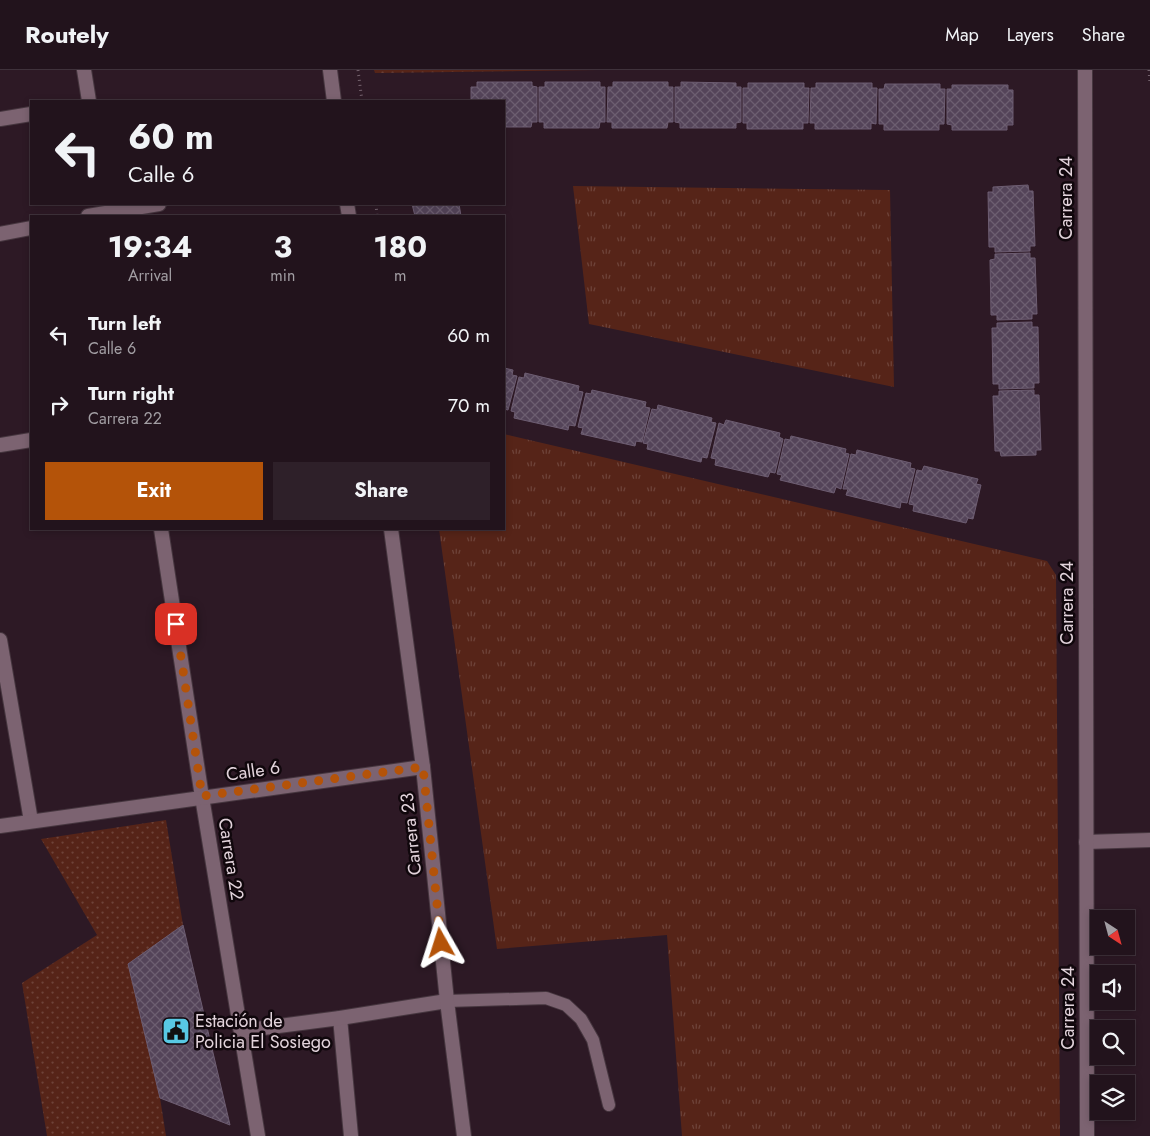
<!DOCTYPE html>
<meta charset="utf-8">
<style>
:root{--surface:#22131c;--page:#2e2029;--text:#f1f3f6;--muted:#a29ea3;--line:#3f323b;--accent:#b45309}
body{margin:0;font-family:Jost,sans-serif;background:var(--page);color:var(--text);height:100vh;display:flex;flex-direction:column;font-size:19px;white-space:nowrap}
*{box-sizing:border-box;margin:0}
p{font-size:16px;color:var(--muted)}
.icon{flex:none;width:28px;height:28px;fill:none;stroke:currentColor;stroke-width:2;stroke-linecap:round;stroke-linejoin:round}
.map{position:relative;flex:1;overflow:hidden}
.drawer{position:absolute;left:30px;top:145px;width:475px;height:315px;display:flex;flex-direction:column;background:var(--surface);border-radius:0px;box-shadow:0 2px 8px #0003,0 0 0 1px var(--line)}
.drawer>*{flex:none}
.guide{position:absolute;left:30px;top:30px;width:475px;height:105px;border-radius:0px;box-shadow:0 2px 8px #0003,0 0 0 1px var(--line);background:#22131c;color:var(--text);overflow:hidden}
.needle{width:32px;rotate:144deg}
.tools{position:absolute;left:1090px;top:840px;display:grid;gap:10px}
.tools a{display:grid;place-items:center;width:45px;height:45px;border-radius:0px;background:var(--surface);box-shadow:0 2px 8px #0003,0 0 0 1px var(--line);font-size:25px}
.pin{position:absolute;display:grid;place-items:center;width:42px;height:42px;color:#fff;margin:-21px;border-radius:10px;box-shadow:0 2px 8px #0006}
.me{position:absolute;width:55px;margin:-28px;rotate:354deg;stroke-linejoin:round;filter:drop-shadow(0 0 4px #0008)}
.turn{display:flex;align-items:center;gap:18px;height:105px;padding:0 15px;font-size:22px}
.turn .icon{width:65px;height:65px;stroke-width:2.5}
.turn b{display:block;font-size:35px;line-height:42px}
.eta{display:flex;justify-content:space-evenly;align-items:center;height:85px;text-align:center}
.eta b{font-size:30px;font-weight:700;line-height:35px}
.button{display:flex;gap:10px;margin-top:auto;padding:10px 15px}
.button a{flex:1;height:58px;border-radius:0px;background:var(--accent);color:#fff;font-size:20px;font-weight:700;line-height:58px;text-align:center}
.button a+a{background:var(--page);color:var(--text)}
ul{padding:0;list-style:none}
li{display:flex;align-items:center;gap:15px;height:70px;padding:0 15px}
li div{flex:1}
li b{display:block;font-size:19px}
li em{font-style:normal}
header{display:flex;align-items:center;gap:30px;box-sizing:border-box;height:70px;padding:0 25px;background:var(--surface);border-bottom:1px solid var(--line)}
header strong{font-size:24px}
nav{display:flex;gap:28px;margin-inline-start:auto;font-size:18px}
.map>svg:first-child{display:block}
.grass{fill:url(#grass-tufts)}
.park{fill:url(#park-dots)}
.building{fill:url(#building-cross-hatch);stroke:#6d5d72}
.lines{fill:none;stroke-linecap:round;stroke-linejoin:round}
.service-casing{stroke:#46363f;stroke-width:14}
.minor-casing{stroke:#46363f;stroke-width:16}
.tertiary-casing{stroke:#46363f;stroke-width:16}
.path{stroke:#75636e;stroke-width:3;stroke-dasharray:1 4;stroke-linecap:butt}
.service{stroke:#7c6371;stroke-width:12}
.minor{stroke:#7c6371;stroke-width:14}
.tertiary{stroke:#7c6371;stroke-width:14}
.route{stroke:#b45309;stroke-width:9;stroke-dasharray:0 16.2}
.labels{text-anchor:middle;stroke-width:5;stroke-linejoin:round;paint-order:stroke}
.street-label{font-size:18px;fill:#e2d3db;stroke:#10070c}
.poi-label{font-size:18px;fill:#e2d3db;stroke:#10070c;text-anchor:start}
</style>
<header>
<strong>Routely</strong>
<nav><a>Map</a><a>Layers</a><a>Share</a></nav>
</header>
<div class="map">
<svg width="1150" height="1066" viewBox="0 0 1150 1066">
<defs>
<pattern id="grass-tufts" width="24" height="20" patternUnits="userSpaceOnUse" patternTransform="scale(1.25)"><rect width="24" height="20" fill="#562418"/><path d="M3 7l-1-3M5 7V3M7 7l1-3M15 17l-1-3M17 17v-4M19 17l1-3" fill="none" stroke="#6e4339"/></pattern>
<pattern id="park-dots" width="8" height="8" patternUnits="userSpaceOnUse" patternTransform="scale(1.25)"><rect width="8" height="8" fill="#562418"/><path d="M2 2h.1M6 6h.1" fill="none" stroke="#6e4339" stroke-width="1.8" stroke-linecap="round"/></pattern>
<pattern id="building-cross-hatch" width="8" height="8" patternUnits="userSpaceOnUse" patternTransform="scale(1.25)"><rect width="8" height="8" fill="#544459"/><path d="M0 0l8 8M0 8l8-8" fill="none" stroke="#6c5e70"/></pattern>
</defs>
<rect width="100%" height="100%" fill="#2d1925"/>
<g class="grass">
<path d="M 573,116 L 890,120 L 894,317 L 589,254 Z"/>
<path d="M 504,364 L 1047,491 L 1056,505 L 1060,1066 L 682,1066 L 667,865 L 497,879 L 439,459 L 504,459 Z"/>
</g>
<g class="park">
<path d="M 374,0 L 597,0 L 375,3 Z"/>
<path d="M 166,750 L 183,855 L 128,894 L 160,1028 L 166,1066 L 47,1066 L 22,913 L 97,865 L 41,769 Z"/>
</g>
<g class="building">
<path d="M 477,12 L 532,12 L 532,16 L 537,17 L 537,52 L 532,52 L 531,57 L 504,57 L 504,31 L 471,31 L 471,17 L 477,17 Z"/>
<path d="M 545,12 L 600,12 L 600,17 L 605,17 L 605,52 L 600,52 L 599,58 L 544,58 L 544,52 L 539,52 L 539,17 L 545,17 Z"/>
<path d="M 613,12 L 668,12 L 668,17 L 673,17 L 673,52 L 668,52 L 667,58 L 612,58 L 612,52 L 607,52 L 608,17 L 613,17 Z"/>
<path d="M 681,12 L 736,13 L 736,17 L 741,17 L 741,52 L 736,53 L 736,58 L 680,58 L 680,53 L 675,52 L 675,17 L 681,17 Z"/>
<path d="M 748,13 L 804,13 L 804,18 L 809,18 L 808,53 L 803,53 L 803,59 L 747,59 L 747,53 L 743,53 L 743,18 L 748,18 Z"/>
<path d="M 816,13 L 872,13 L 872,18 L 877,18 L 876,54 L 871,53 L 871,59 L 815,59 L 815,53 L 810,53 L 811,18 L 816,18 Z"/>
<path d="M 885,14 L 940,14 L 940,19 L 945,19 L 944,54 L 939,54 L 939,60 L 884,60 L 884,54 L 879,54 L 879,19 L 884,19 Z"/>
<path d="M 952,15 L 1008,15 L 1008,20 L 1013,20 L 1013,55 L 1007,55 L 1007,60 L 952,60 L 952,55 L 947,54 L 947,19 L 952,19 Z"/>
<path d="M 1028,115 L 1029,121 L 1033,121 L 1035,176 L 1030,176 L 1030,181 L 995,182 L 995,177 L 989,177 L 988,122 L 993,122 L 993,117 Z"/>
<path d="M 412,134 L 459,134 L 461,146 L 415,146 Z"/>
<path d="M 1030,183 L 1030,188 L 1035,188 L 1037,244 L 1032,244 L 1032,249 L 997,250 L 997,245 L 991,245 L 990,190 L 995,189 L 995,184 Z"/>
<path d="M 1032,252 L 1032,257 L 1038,257 L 1039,313 L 1034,313 L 1034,318 L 999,319 L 999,314 L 993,314 L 992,258 L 997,258 L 997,253 Z"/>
<path d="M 504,298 L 513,300 L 512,305 L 517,306 L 508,340 L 504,339 Z"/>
<path d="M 525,303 L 579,316 L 578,321 L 583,322 L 575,356 L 569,355 L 568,360 L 514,348 L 515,342 L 511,341 L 519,307 L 524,308 Z"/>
<path d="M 592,320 L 646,332 L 645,337 L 650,338 L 642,372 L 636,371 L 635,376 L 581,364 L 583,358 L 578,357 L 586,323 L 591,324 Z"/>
<path d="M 1034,320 L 1034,325 L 1039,325 L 1041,380 L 1036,380 L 1036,385 L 1001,386 L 1000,381 L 995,381 L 993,326 L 999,326 L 999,321 Z"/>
<path d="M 658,335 L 712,348 L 711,352 L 716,353 L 707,388 L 702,387 L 701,392 L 647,379 L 648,374 L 643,373 L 652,339 L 657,340 Z"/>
<path d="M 726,350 L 780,363 L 779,367 L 783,369 L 775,403 L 770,402 L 768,407 L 715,395 L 716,389 L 711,388 L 719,353 L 724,355 Z"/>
<path d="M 791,366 L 846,379 L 845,383 L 849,384 L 841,419 L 836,417 L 834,423 L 780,410 L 782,405 L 777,404 L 785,369 L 790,370 Z"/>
<path d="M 857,380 L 911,393 L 910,398 L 915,399 L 907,433 L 901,432 L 900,438 L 846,425 L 848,419 L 843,419 L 851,384 L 856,385 Z"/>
<path d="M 924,396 L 978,409 L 976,414 L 981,415 L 973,449 L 968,448 L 966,453 L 913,441 L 914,435 L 909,434 L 917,400 L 922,401 Z"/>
<path d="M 183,855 L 230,1055 L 160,1028 L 128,894 Z"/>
</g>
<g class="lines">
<defs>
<path id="service" d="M 447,931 L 546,928 L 566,935 L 581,949 L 593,970 L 609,1035"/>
<g id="minor">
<path d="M 84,0 L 89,31"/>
<path d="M 0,49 L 31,44"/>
<path d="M 88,146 L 159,134"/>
<path d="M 0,164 L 31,158"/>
<path d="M 0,375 L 31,370"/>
<path d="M 161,459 L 202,727 L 258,1066"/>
<path d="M 0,570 L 31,751"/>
<path d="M 0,756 L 423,697"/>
<path d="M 1086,772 L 1150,770"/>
<path d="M 340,948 L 351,1066"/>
<path d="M 241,961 L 340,948 L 447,931"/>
</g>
<g id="tertiary">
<path d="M 330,0 L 334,31"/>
<path d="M 1085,0 L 1087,1066"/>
<path d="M 347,134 L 349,146"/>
<path d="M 391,459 L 423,697 L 447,931 L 464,1066"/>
</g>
</defs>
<use href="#service" class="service-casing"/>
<use href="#minor" class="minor-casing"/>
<use href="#tertiary" class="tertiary-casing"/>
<g class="path">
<path d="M 358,0 L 362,31"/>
<path d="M 1149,0 L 1150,14"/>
<path d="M 376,134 L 377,146"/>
</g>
<use href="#service" class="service"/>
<use href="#minor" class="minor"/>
<use href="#tertiary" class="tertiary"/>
</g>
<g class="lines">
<path class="route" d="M 176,554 L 202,726 L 423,697 L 441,873"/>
</g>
<defs>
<symbol id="civic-square" viewBox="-11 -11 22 22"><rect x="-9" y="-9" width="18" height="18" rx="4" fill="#58c9e4" stroke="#10070c"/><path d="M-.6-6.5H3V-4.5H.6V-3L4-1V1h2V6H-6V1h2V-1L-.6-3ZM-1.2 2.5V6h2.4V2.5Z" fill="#111"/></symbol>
</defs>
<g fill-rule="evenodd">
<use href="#civic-square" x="160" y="945" width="32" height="32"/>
</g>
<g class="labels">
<g class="street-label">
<text transform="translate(1066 128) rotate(-90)" y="6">Carrera 24</text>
<text transform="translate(1067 533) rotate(-90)" y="6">Carrera 24</text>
<text transform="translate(253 701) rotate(-8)" y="6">Calle 6</text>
<text transform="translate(411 764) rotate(-96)" y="6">Carrera 23</text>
<text transform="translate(231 789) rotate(81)" y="6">Carrera 22</text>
<text transform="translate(1068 938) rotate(-90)" y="6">Carrera 24</text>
</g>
<g class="poi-label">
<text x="195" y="957">Estación de<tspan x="195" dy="21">Policia El Sosiego</tspan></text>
</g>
</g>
</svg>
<div class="tools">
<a><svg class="needle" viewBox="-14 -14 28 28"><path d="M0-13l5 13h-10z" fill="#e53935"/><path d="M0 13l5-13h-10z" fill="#a29ea3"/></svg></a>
<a><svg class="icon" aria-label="sound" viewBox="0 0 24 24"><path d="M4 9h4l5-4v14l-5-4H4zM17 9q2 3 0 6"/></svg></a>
<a><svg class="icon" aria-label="search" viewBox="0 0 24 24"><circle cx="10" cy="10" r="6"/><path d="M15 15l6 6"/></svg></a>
<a><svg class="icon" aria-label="layers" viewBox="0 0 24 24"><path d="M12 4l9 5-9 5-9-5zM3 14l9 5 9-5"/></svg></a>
</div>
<div class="pin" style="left:176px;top:554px;background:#d93025"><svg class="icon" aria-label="arrive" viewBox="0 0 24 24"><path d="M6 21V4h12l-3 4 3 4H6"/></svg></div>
<svg class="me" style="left:441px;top:873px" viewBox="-20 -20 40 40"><path d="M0-17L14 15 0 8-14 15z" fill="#b45309" stroke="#fff" stroke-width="4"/></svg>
<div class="guide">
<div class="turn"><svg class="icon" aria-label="left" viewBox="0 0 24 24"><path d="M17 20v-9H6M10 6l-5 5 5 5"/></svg><div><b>60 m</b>Calle 6</div></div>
</div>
<section class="drawer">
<div class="eta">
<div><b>19:34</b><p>Arrival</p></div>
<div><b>3</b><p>min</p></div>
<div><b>180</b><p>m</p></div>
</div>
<ul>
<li><svg class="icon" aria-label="left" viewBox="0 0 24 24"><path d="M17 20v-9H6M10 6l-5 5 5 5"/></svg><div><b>Turn left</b><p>Calle 6</p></div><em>60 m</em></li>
<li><svg class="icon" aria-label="right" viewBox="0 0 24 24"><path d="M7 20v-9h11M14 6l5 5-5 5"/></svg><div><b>Turn right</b><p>Carrera 22</p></div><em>70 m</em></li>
</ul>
<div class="button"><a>Exit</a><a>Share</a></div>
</section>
</div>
